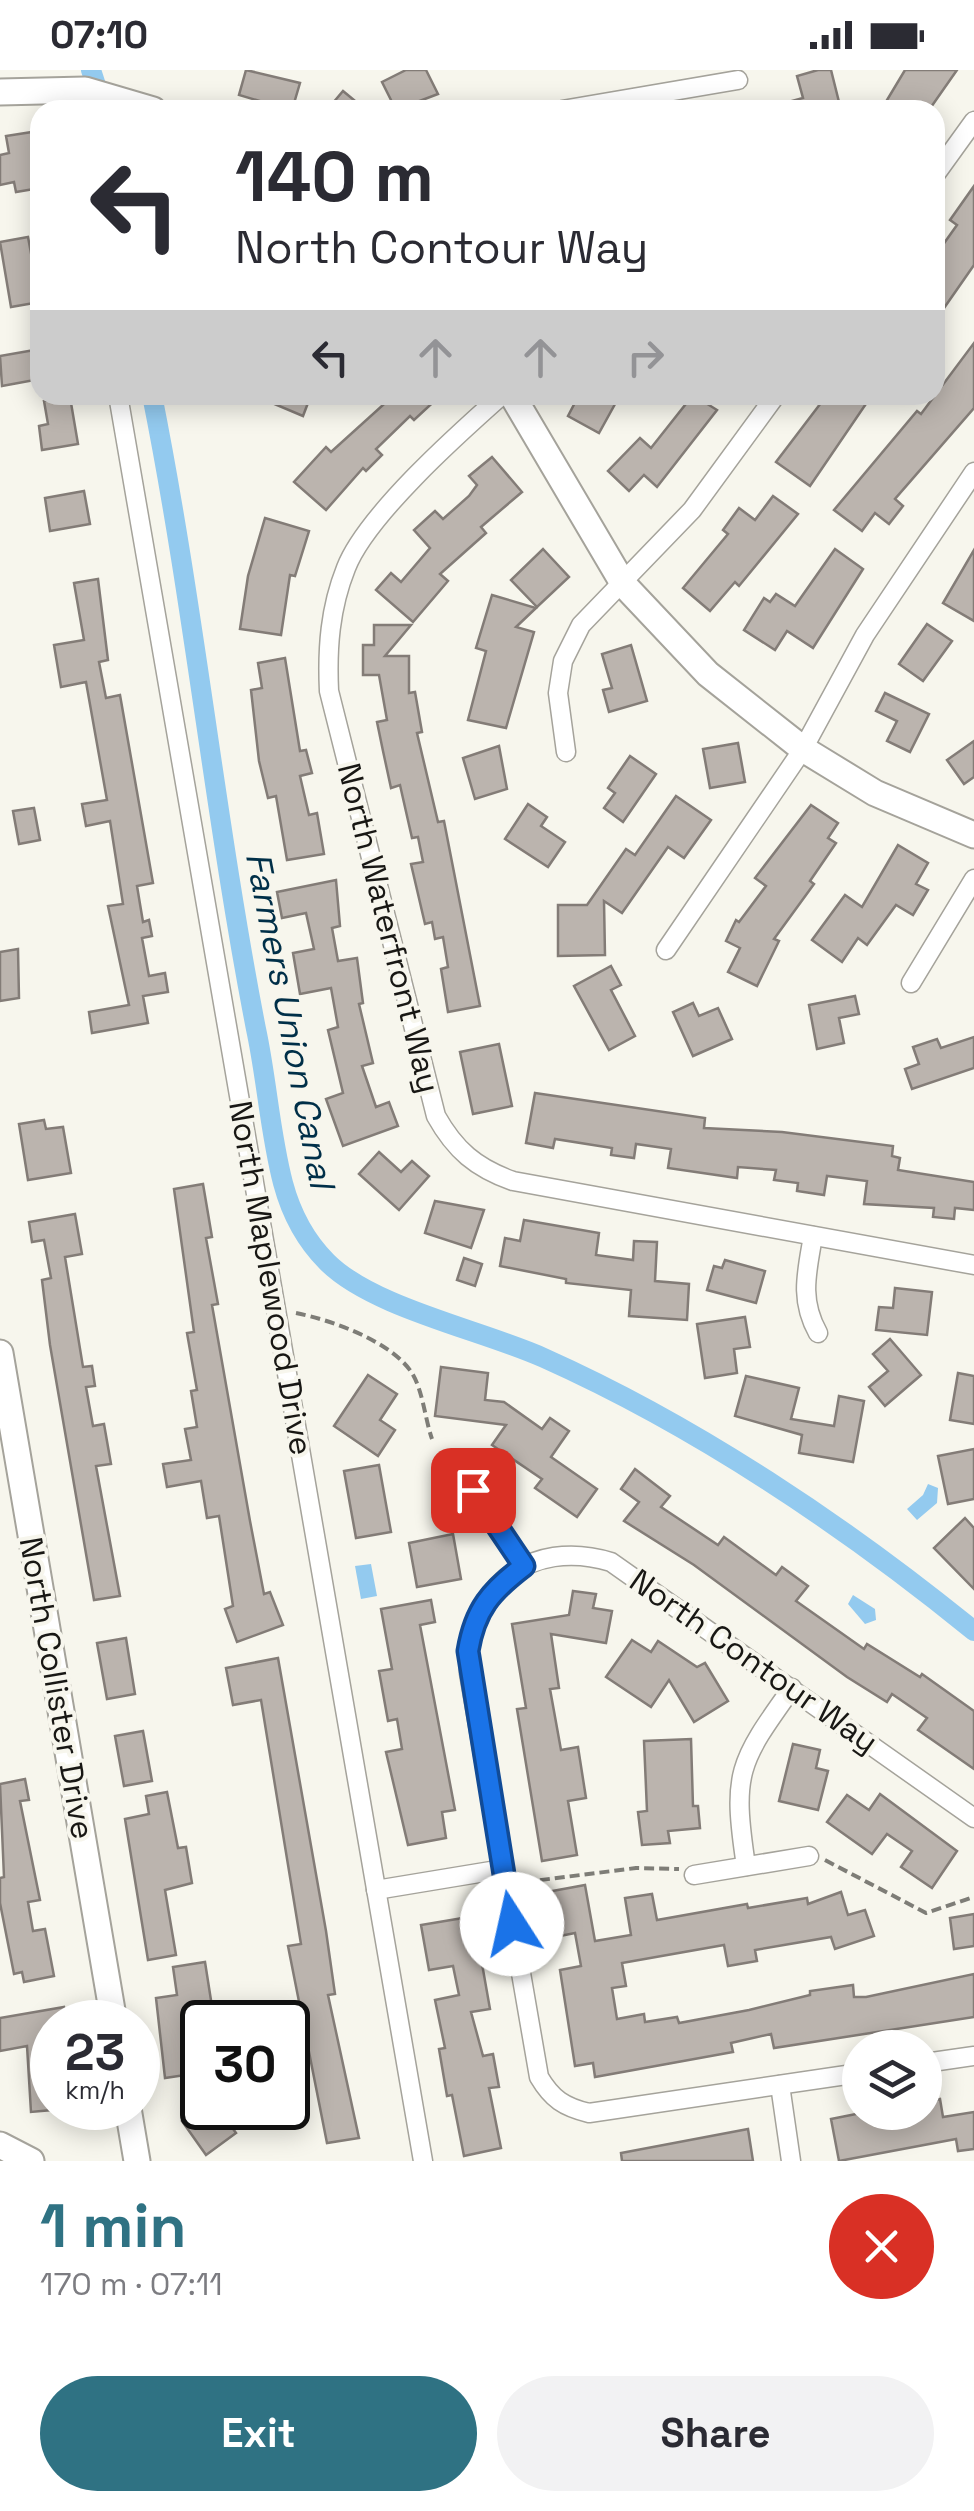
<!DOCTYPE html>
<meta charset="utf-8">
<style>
:root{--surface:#fff;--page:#f2f2f3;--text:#2b2b33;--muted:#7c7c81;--accent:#2f7283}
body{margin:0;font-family:"Space Grotesk",sans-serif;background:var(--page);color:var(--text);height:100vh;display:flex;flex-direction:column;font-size:38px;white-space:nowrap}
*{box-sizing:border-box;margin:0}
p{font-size:32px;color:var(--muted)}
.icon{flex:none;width:55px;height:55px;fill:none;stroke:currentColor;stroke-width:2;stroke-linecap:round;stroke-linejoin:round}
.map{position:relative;height:2091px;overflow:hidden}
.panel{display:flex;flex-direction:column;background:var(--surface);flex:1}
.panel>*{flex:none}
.top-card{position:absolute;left:30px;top:30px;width:915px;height:305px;border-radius:30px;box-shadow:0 5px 25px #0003;background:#fff;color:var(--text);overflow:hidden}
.tools{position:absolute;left:842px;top:1960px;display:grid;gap:20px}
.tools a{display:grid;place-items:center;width:100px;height:100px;border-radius:50%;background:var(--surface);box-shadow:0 5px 25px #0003;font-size:50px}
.speed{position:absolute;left:30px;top:1930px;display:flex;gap:20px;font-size:50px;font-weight:700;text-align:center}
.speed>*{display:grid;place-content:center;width:130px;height:130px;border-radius:50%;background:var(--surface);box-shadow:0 5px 25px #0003;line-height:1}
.speed small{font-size:25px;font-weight:400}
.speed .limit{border:5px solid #111;border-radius:15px;background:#fff;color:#111}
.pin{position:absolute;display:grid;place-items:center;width:85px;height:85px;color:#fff;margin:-42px;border-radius:20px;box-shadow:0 5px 15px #0006}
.me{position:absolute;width:110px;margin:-55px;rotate:350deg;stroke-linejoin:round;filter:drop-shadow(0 0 8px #0008)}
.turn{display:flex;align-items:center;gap:35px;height:210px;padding:0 40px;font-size:45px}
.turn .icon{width:130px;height:130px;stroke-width:2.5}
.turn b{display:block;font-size:70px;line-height:85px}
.lanes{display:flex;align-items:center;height:95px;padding:0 40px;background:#0003;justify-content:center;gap:50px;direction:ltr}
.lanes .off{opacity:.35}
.round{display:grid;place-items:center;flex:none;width:105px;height:105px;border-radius:52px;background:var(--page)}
.summary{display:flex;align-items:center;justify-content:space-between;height:170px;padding:0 40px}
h1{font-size:60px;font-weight:600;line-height:75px;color:var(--accent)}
.primary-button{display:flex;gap:20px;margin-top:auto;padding:20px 40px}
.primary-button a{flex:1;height:115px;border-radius:60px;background:var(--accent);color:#fff;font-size:40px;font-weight:600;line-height:115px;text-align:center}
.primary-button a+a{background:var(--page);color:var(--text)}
.status{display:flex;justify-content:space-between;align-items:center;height:70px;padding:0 50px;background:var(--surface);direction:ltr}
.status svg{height:28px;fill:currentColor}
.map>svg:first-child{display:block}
.water{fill:#93caef}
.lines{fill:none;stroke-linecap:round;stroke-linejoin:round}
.canal{stroke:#93caef;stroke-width:20}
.building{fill:#bbb4ae;stroke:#837c77;stroke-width:2.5}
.street-casing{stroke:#a5a39b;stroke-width:21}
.secondary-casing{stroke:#a5a39b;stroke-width:29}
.path{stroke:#7e7d77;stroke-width:4;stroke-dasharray:10 5;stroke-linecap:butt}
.street{stroke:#fff;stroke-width:18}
.secondary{stroke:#fff;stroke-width:25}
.route-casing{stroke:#114b97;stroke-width:25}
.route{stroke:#1a73e8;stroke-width:18}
.labels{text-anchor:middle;stroke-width:8;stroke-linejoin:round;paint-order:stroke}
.street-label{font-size:32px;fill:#181714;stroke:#f7f6ed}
.water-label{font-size:35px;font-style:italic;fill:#002f48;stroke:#f7f6ed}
</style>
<div class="status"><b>07:10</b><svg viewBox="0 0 49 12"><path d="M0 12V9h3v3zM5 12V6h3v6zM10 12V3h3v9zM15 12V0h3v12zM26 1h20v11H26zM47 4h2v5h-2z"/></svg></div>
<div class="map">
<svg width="974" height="2091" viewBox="0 0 974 2091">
<rect width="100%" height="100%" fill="#f7f6ed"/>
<g class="water">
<path d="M 928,1414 L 938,1418 L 937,1433 L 917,1450 L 907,1439 L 923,1425 Z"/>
<path d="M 371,1494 L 377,1526 L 361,1529 L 355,1496 Z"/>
<path d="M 853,1525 L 875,1539 L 876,1550 L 865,1554 L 848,1534 Z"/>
</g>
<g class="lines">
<g class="canal">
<path d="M 91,0 L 104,40"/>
<path d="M 152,325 C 194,535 215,749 256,959 C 267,1010 270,1064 283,1113 C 291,1143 305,1170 327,1192 C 373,1238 482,1260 544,1288 C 696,1356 845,1456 974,1561"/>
</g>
</g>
<g class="building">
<path d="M 246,0 L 300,13 L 292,40 L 268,40 L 270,34 L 239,25 Z"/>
<path d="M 406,0 L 426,0 L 438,24 L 396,40 L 382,12 Z"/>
<path d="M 818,0 L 831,0 L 841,40 L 775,40 L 774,36 L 803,28 L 797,6 Z"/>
<path d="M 905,0 L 957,0 L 929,40 L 881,40 Z"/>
<path d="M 343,21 L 366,40 L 327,40 Z"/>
<path d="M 32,62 L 40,118 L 16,122 L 14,112 L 0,115 L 0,85 L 9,83 L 6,66 Z"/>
<path d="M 974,116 L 974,195 L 935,251 L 935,186 L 957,155 L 950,150 Z"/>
<path d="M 28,167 L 36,210 L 40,209 L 40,232 L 11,237 L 0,172 Z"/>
<path d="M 974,273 L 974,338 L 895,429 L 903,436 L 889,454 L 875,443 L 862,461 L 834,440 L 917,341 L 921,344 Z"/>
<path d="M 40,279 L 40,309 L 2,316 L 0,286 Z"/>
<path d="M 253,325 L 311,325 L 303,346 Z"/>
<path d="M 394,325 L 441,325 L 414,350 L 410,346 L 376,379 L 382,385 L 366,401 L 363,398 L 326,440 L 294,412 L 326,377 L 331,382 Z"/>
<path d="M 579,325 L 620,325 L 599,363 L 568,346 Z"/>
<path d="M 693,325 L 717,340 L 657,417 L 644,405 L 629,421 L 608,401 L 640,368 L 651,378 Z"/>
<path d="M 827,325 L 872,325 L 810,416 L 776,392 Z"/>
<path d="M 70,327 L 78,374 L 42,380 L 39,356 L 48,354 L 44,331 Z"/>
<path d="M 492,387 L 522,422 L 481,457 L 486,463 L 440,504 L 448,511 L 413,552 L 376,520 L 391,503 L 401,512 L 430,478 L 414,460 L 435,441 L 443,449 L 469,426 L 477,415 L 469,406 Z"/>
<path d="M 84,421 L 90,454 L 50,461 L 45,428 Z"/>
<path d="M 773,426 L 798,444 L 739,516 L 735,512 L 710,541 L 683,518 L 728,464 L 723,460 L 739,438 L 755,450 Z"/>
<path d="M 265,448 L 309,461 L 295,506 L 290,505 L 281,565 L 240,559 L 248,506 Z"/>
<path d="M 543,479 L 569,507 L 537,537 L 511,510 Z"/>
<path d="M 835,479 L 863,499 L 813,578 L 787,561 L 775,580 L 744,560 L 764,528 L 770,532 L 776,524 L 795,536 Z"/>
<path d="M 974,480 L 974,551 L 943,533 Z"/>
<path d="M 98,509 L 108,590 L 99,592 L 106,628 L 120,625 L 153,813 L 137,816 L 143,852 L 149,850 L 152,866 L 142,868 L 149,906 L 165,903 L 168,922 L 143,926 L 148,953 L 92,963 L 89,942 L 129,935 L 108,836 L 123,834 L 110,751 L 86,756 L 82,734 L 107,730 L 86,612 L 61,617 L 54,575 L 84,570 L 74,513 Z"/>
<path d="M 492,525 L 536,538 L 516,557 L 534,562 L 506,658 L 468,650 L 486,581 L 476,578 Z"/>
<path d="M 927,554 L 952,571 L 923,611 L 899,594 Z"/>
<path d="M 374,555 L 411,555 L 385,586 L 409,586 L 409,623 L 415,622 L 422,662 L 417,663 L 438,752 L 444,751 L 480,936 L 448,942 L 441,899 L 448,897 L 443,867 L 435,869 L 432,852 L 425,854 L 411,794 L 423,792 L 418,767 L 412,768 L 400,715 L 391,718 L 383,681 L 377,652 L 387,650 L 379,605 L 363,605 L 363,575 L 374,575 Z"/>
<path d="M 631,575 L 647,631 L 609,642 L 603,620 L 612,618 L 602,584 Z"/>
<path d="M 285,588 L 300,681 L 306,680 L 312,703 L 300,706 L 309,745 L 317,743 L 324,784 L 287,790 L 276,726 L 268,728 L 259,691 L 251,620 L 262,618 L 258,593 Z"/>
<path d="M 885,623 L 929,644 L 910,682 L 887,671 L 897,651 L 876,641 Z"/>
<path d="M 974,671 L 974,707 L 964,714 L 947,690 Z"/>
<path d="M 738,673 L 745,712 L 710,718 L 703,679 Z"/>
<path d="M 499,676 L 507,719 L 475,729 L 463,688 Z"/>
<path d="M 630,686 L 656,704 L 623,752 L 604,738 L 615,723 L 608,718 Z"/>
<path d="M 676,726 L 711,750 L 684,788 L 668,777 L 622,843 L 604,831 L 605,885 L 558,886 L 558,835 L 587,835 L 626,779 L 635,785 Z"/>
<path d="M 528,734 L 547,747 L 541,756 L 565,772 L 548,797 L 505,769 Z"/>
<path d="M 811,735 L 838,753 L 828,768 L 836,773 L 810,811 L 814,814 L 774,869 L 779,871 L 757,916 L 728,902 L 740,878 L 726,871 L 736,850 L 739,852 L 766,816 L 755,808 Z"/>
<path d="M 34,738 L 40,770 L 19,774 L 13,741 Z"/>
<path d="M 898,775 L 928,793 L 916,814 L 928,820 L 913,845 L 896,835 L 867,875 L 858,868 L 842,892 L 812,870 L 845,825 L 862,837 Z"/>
<path d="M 336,810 L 340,856 L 332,858 L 338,891 L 357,888 L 363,933 L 359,934 L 373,993 L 362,996 L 376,1037 L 389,1032 L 398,1056 L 343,1076 L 326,1029 L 343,1023 L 328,960 L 338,957 L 331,918 L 300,924 L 293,883 L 314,879 L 306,843 L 282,848 L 277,822 Z"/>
<path d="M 18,879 L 19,928 L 0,931 L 0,882 Z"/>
<path d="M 611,896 L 621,915 L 611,920 L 635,966 L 609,980 L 574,916 Z"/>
<path d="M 855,926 L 859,944 L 839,948 L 844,973 L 817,979 L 809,935 Z"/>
<path d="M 693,933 L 699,946 L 718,938 L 732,969 L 693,986 L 673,942 Z"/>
<path d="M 974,967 L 974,998 L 912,1019 L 905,999 L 919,994 L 913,977 L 937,969 L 941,978 Z"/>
<path d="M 499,974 L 512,1036 L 473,1044 L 460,982 Z"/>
<path d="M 535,1023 L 705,1048 L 704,1058 L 782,1062 L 893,1076 L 892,1086 L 900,1088 L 898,1100 L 974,1112 L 974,1140 L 955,1138 L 954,1149 L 933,1147 L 934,1138 L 864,1134 L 867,1111 L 827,1106 L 824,1125 L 797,1121 L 798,1113 L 774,1110 L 776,1100 L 738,1097 L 737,1108 L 668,1098 L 671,1079 L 636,1074 L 634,1088 L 611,1085 L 612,1078 L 555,1069 L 553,1078 L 526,1073 Z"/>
<path d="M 44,1050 L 46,1059 L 63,1057 L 71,1103 L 28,1110 L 19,1054 Z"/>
<path d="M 379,1082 L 401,1102 L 412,1091 L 429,1106 L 399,1140 L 359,1104 Z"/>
<path d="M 203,1114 L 212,1167 L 206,1168 L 218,1234 L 212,1235 L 250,1451 L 264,1524 L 270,1522 L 283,1555 L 237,1572 L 225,1539 L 233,1536 L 219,1446 L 207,1448 L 201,1411 L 167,1417 L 163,1394 L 191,1390 L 185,1359 L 197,1357 L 191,1321 L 197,1320 L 187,1263 L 194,1262 L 174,1119 Z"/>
<path d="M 435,1131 L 484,1140 L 471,1178 L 425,1163 Z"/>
<path d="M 75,1144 L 82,1184 L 65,1187 L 83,1297 L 92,1296 L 95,1316 L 86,1317 L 93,1356 L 104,1354 L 111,1394 L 96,1396 L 120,1526 L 94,1530 L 50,1275 L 42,1210 L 51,1208 L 44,1170 L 32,1172 L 29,1152 Z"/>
<path d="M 524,1150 L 599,1163 L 596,1185 L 633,1190 L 634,1171 L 657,1172 L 655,1211 L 689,1214 L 687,1250 L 629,1246 L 631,1220 L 566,1213 L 566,1209 L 500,1196 L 505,1168 L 520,1171 Z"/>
<path d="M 464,1188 L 482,1194 L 475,1216 L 457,1210 Z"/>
<path d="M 725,1190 L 765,1201 L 756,1233 L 707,1220 L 714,1196 L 722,1198 Z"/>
<path d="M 895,1218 L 932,1222 L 927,1265 L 876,1260 L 879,1237 L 893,1238 Z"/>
<path d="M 745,1247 L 750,1277 L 734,1279 L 737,1303 L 705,1308 L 697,1254 Z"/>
<path d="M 890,1269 L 921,1305 L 885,1336 L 869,1317 L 888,1301 L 873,1284 Z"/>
<path d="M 441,1297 L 488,1303 L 485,1330 L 504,1332 L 542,1359 L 550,1348 L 569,1361 L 551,1387 L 597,1419 L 577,1447 L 535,1418 L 542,1409 L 492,1375 L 506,1355 L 435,1346 Z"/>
<path d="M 958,1303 L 974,1306 L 974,1354 L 950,1350 Z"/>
<path d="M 368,1305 L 397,1324 L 380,1350 L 395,1360 L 378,1386 L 334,1356 Z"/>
<path d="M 746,1306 L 799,1318 L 791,1349 L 834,1356 L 839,1326 L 864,1331 L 853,1392 L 799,1383 L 802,1365 L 735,1346 Z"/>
<path d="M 974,1379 L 974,1429 L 948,1434 L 938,1386 Z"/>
<path d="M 379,1395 L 391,1462 L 356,1468 L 344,1401 Z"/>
<path d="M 635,1399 L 670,1426 L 661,1437 L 718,1475 L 724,1467 L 776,1505 L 782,1497 L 808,1516 L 796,1531 L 864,1579 L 867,1574 L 920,1607 L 922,1604 L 974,1641 L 974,1699 L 918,1660 L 927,1648 L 892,1624 L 887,1632 L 847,1607 L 694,1495 L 624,1451 L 639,1432 L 621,1419 Z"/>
<path d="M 965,1448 L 974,1458 L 974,1519 L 934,1478 Z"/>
<path d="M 453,1464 L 461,1509 L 417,1517 L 409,1473 Z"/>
<path d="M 573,1521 L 596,1524 L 593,1538 L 612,1541 L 606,1573 L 551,1564 L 559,1618 L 550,1619 L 561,1680 L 578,1677 L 586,1728 L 568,1731 L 577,1785 L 542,1791 L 517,1639 L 526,1638 L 512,1554 L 569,1545 Z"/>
<path d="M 431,1530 L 435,1552 L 420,1555 L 455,1740 L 442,1742 L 446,1768 L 408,1775 L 386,1682 L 402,1679 L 397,1649 L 388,1651 L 379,1601 L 392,1599 L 381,1539 Z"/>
<path d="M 126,1568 L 135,1624 L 107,1629 L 97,1573 Z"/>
<path d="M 632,1570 L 651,1582 L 658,1571 L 697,1597 L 705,1593 L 728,1631 L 694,1652 L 669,1610 L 651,1637 L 606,1607 Z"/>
<path d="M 278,1588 L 326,1861 L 335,1924 L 328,1925 L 359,2068 L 327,2073 L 288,1876 L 301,1874 L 261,1630 L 233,1635 L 226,1598 Z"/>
<path d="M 143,1661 L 152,1711 L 124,1716 L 115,1666 Z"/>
<path d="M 691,1669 L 693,1736 L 698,1736 L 700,1758 L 668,1761 L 670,1773 L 642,1775 L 638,1742 L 647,1741 L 644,1671 Z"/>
<path d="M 793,1674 L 820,1680 L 816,1698 L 828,1701 L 818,1740 L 779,1731 Z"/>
<path d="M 25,1709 L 29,1730 L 20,1731 L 40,1830 L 28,1832 L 33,1861 L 45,1859 L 54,1906 L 24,1912 L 22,1902 L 14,1904 L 0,1833 L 0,1808 L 4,1807 L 0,1714 Z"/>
<path d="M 167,1722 L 178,1778 L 186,1777 L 192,1813 L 165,1820 L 176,1885 L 148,1890 L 125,1749 L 149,1744 L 146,1726 Z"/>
<path d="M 880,1724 L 957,1781 L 932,1818 L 901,1797 L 912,1781 L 887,1764 L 872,1784 L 827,1752 L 847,1725 L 869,1740 Z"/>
<path d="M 585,1815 L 595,1871 L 631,1865 L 625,1828 L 652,1824 L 657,1850 L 747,1834 L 748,1838 L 807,1828 L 808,1834 L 841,1822 L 848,1845 L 865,1840 L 874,1866 L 835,1879 L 831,1867 L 755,1880 L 757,1891 L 728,1896 L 724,1875 L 622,1893 L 626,1916 L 612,1918 L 617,1949 L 644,1944 L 645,1952 L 677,1947 L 679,1953 L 749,1940 L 810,1925 L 810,1921 L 853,1915 L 854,1927 L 866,1927 L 974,1904 L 974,1947 L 774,1978 L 771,1964 L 731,1973 L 733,1982 L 595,2007 L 593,1993 L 575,1996 L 560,1900 L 581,1896 L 575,1863 L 555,1867 L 547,1822 Z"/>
<path d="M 974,1844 L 974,1876 L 954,1879 L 950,1848 Z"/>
<path d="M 463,1848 L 467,1872 L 478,1871 L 490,1939 L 471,1942 L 483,1986 L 493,1984 L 499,2017 L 489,2018 L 501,2078 L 464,2086 L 452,2025 L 447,2026 L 439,1979 L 445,1978 L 435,1930 L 459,1925 L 453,1896 L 429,1900 L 421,1855 Z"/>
<path d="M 205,1892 L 213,1943 L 182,1948 L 192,2004 L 165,2008 L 156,1928 L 177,1925 L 173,1897 Z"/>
<path d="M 64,1937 L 67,1952 L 52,1952 L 52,2040 L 31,2042 L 27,1976 L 0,1981 L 0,1948 Z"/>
<path d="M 940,2029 L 943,2047 L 974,2042 L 974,2079 L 958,2081 L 956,2069 L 839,2091 L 831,2049 L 866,2042 L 925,2042 L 925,2032 Z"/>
<path d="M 200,2038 L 218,2038 L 236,2063 L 206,2085 L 182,2051 Z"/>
<path d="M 748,2059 L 753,2091 L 622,2091 L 621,2083 Z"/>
</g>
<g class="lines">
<defs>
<g id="street">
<path d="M 65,19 L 69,40"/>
<path d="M 562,40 L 738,10"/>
<path d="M 935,105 L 974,51"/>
<path d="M 118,325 L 423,2091"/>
<path d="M 502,325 C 458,364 366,446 346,498 C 330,538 327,578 329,621 L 436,1046 C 455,1080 476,1098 513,1111 L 974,1195"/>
<path d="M 566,682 L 558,623 L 563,591 L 581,555 L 692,440 L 776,325"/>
<path d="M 666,880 L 803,679 L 865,565 L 974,402"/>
<path d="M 911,913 L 974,809"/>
<path d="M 813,1166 C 807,1202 799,1229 818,1263"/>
<path d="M 442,1405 L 473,1421 L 524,1496"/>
<path d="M 746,1796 C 732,1703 738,1693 792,1618"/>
<path d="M 694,1805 L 809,1786"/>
<path d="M 376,1820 L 503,1799"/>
<path d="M 925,1993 L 974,1986"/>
<path d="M 860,2003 L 589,2043 C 564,2037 552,2029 539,2007 L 469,1603 C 464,1519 530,1467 611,1492 L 974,1748"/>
<path d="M 780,2015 L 791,2091"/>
</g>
<g id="secondary">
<path d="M 0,22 L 85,20 L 153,40"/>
<path d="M 512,325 L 624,515 L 708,604 L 803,679 L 875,723 L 974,765"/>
<path d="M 0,1283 L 114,1952"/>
<path d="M 128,2038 L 137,2091"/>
<path d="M 0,2075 L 31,2091"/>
</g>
</defs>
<use href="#street" class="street-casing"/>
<use href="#secondary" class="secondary-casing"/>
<g class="path">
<path d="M 296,1243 C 331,1250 391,1271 412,1303 C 423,1321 425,1349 432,1369"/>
<path d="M 825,1790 L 926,1843 L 974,1827"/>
<path d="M 525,1812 L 636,1798 L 679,1799"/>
</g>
<use href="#street" class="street"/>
<use href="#secondary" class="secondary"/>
</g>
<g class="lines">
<defs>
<path id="route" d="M 473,1420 L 524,1496 C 491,1521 475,1539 468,1581 L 512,1854"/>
</defs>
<use href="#route" class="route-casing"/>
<use href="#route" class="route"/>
</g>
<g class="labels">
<g class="street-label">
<text transform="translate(389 858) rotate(76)" y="11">North Waterfront Way</text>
<text transform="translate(271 1208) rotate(80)" y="11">North Maplewood Drive</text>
<text transform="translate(754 1591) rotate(35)" y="11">North Contour Way</text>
<text transform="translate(57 1618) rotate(80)" y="11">North Collister Drive</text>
</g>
<g class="water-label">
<text transform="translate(290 950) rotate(79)" y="12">Farmers Union Canal</text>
</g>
</g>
</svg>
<div class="tools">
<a><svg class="icon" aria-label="layers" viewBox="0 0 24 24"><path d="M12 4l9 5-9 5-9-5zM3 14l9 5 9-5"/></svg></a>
</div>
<div class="speed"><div>23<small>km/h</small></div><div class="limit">30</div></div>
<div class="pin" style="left:473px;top:1420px;background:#d93025"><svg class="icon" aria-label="arrive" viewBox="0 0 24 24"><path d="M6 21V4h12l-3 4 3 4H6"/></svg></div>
<svg class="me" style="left:512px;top:1854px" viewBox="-20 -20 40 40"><circle r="19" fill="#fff"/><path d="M0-13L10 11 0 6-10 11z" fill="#1a73e8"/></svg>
<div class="top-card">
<div class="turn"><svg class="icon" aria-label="left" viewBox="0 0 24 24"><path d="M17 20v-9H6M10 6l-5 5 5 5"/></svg><div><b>140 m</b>North Contour Way</div></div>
<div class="lanes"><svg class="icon" aria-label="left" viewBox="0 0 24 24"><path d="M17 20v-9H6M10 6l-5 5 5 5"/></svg><svg class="icon off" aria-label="ahead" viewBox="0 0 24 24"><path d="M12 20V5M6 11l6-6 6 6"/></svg><svg class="icon off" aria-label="ahead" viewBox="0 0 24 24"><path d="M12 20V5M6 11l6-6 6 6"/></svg><svg class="icon off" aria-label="right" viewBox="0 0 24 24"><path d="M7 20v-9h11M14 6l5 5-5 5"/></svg></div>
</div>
</div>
<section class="panel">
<div class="summary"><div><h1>1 min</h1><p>170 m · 07:11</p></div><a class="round" style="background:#d93025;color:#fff"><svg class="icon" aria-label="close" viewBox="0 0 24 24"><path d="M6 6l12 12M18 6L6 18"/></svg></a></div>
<div class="primary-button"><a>Exit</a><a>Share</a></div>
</section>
